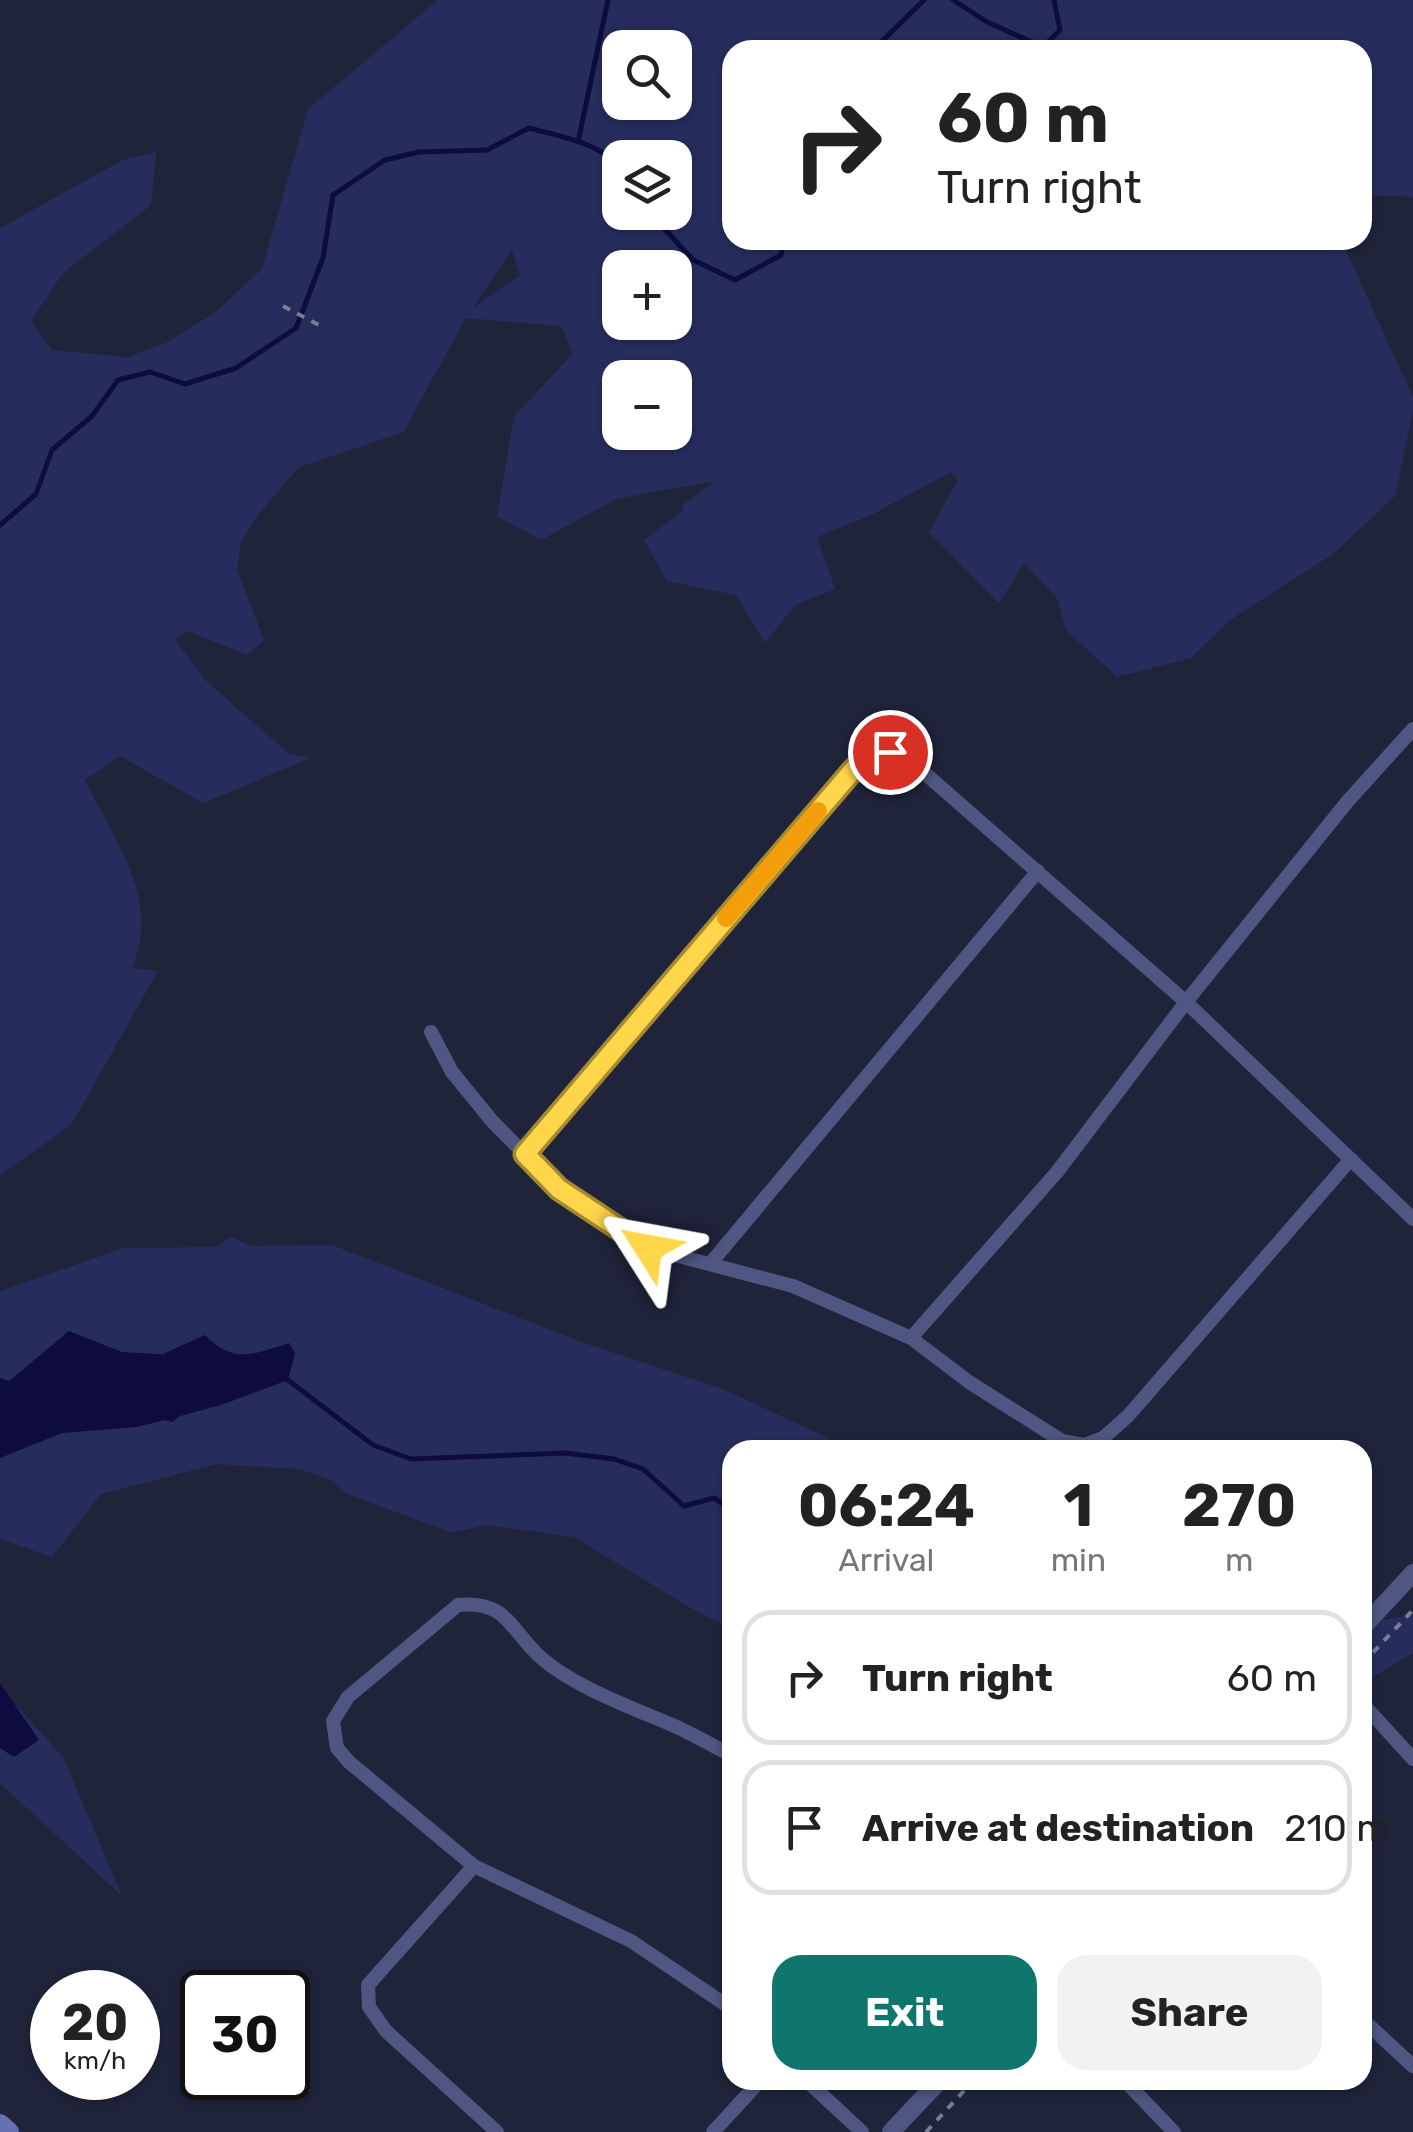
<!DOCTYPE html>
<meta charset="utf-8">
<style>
:root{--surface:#fff;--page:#f2f2f2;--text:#222;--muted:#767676;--line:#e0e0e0;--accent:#0f766e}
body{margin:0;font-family:Rubik,sans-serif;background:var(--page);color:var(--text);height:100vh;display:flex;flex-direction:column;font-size:38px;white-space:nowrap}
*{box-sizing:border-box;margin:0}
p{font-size:32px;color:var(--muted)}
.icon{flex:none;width:55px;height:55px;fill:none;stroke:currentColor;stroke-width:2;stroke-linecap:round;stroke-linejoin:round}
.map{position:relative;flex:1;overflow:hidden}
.side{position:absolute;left:722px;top:1440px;width:650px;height:650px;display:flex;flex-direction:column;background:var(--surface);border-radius:30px;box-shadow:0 2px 8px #0004}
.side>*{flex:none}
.hud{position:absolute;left:722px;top:40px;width:650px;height:210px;border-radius:30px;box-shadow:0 2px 8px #0004;background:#fff;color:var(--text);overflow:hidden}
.buttons{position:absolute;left:602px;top:30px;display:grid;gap:20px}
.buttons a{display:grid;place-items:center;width:90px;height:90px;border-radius:20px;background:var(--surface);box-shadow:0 2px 8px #0004;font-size:50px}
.speed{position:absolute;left:30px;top:1970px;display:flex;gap:20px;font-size:50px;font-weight:700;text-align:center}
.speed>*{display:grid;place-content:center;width:130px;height:130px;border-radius:50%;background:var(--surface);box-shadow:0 2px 8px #0004;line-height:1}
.speed small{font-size:25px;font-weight:400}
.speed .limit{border:5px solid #111;border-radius:15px;background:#fff;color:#111}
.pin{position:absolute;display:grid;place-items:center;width:85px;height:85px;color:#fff;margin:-42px;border:5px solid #fff;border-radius:50%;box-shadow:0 2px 10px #0007}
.me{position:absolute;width:110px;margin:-55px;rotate:304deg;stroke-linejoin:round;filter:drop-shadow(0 0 8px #0008)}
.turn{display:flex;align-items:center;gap:35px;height:210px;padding:0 50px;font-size:45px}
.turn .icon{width:130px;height:130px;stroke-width:2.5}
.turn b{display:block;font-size:70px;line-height:85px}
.eta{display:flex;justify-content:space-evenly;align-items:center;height:170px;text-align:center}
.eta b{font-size:60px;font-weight:700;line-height:70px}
.action{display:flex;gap:20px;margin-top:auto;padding:20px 50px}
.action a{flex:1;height:115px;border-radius:30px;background:var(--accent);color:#fff;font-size:40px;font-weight:700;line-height:115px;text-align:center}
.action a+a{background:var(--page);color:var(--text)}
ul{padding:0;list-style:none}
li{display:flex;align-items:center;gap:30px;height:135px;margin:0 20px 15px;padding:0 30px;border:5px solid var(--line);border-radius:30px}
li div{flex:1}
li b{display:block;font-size:38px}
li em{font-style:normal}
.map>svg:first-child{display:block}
.green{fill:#262d5d;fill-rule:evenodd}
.water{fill:#0d0b3f}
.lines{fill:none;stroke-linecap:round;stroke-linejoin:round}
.stream{stroke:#0d0b3f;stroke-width:5}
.path{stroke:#797d91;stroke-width:4;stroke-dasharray:8 8;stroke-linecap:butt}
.minor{stroke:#4e5681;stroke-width:14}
.tertiary{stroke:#4e5681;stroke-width:18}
.secondary{stroke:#6571b4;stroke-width:20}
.route-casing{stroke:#a68a30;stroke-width:25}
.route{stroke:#ffd54a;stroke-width:18}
.slow{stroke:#f59e0b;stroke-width:18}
</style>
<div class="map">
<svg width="1413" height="2132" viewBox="0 0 1413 2132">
<rect width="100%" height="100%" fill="#20243b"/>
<g class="green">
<path d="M 438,0 L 1413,0 L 1413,197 L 1363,195 L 1362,50 L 732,50 L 732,240 L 1341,240 L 1413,397 L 1413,411 L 1395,496 L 1333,554 L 1230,620 L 1191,658 L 1117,677 L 1066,630 L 1057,598 L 1024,563 L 999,603 L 929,532 L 958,480 L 951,472 L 871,515 L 817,537 L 835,589 L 795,605 L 765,643 L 736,595 L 667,581 L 644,540 L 682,512 L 683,505 L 715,481 L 616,499 L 541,540 L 497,516 L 514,417 L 573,353 L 561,326 L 466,318 L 403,432 L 299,467 L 260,512 L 241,542 L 237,570 L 264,640 L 247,655 L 188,631 L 175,640 L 206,681 L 288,753 L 311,758 L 203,803 L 120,756 L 85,780 C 115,843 161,896 132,968 L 158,971 L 71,1125 L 0,1175 L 0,228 L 121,161 L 156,152 L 151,205 L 63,273 L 31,321 L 52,350 L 127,357 L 164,344 L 216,312 L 262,269 L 308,109 ZM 620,48 L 675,48 L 675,102 L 620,102 ZM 620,158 L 675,158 L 675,212 L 620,212 ZM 512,250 L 520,275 L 473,308 L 473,307 ZM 620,268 L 675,268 L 675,322 L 620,322 ZM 620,378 L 675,378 L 675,432 L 620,432 Z"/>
<path d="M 231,1237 L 251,1246 L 332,1245 L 584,1343 L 725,1390 L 824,1436 L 844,1450 L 732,1450 L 732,1629 L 696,1611 L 574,1537 L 485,1525 L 453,1533 L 345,1493 L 330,1479 L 298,1469 L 217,1464 L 101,1494 L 52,1557 L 0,1539 L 0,1291 L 124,1248 L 217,1247 Z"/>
<path d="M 1413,1615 L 1413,1653 L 1363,1683 L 1363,1623 Z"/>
<path d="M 0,1688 L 63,1757 L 122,1896 L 0,1783 Z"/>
</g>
<g class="water">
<path d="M 69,1331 L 122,1352 L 156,1354 L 163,1354 L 205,1335 C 234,1365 254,1354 289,1343 L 295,1354 L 288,1380 L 221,1405 L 180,1416 L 172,1422 L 165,1420 L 137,1427 L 62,1433 L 0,1458 L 0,1378 L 9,1381 Z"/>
<path d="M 0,1683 L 39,1740 L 14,1757 L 0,1748 Z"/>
</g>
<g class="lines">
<g class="stream">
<path d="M 953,0 L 987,22 L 1043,47 L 1060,30 L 1054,0"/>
<path d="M 873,50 L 924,0"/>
<path d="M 578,142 L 608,0"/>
<path d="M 649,212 L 693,260 L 735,280 L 781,255 L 784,240"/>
<path d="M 0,525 L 36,494 L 52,450 L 92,416 L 118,380 L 150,372 L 185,384 L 236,368 L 296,328 L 323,258 L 333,195 L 385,160 L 419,152 L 487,150 L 529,128 C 558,136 603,143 620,169"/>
<path d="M 288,1380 L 373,1445 L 411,1459 L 565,1453 L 614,1459 L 643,1469 L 684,1506 L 714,1498 L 732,1510"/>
</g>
<g class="path">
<path d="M 283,306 L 319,325"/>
<path d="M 1362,1664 L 1413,1610"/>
<path d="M 926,2132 L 974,2080"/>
</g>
<g class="minor">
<path d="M 431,1032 L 452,1072 L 492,1121 L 559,1189 L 648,1248 L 793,1286 L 911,1338 L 969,1382 L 1062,1441 L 1084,1445 L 1103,1438 L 1128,1416 L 1351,1159"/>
<path d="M 525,1154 L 854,769 L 872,753 L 890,752 L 912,762 L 1186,1002 L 1413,1219"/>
<path d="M 710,1264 L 1038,871"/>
<path d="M 911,1338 L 1057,1172 L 1186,1002 L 1347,802 L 1413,729"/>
<path d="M 1362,1703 L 1413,1759"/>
<path d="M 474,1866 L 349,1762 L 337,1748 L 333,1721 L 348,1697 L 458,1605 C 505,1600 509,1627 538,1655 C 570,1685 630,1707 670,1724 C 691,1733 712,1745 732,1756"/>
<path d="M 1362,2019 L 1413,2066"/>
<path d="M 806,2080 L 862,2132"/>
<path d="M 1124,2080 L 1174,2132"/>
<path d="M 497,2132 L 386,2031 L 369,2007 L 368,1985 L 474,1866 L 631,1941 L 732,2009"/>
<path d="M 713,2132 L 761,2080"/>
</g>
<g class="tertiary">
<path d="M 1362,1628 L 1413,1573"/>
<path d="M 891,2132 L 940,2080"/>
</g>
<path class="secondary" d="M 0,2124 L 9,2132"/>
</g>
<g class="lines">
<defs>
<path id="route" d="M 648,1248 L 559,1189 L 525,1154 L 854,769 L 872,752 L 890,752"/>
</defs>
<use href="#route" class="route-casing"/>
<use href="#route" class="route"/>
<path class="slow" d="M 726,918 L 818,811"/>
</g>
</svg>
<div class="buttons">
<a><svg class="icon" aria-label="search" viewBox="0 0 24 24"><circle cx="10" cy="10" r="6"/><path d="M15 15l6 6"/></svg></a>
<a><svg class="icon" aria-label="layers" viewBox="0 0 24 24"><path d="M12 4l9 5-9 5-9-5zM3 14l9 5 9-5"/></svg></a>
<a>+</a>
<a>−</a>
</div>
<div class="speed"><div>20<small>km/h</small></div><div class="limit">30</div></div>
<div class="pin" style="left:890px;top:752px;background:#d93025"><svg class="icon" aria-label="arrive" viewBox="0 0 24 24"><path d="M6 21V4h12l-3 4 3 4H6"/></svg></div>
<svg class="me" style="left:648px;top:1248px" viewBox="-20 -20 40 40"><path d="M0-17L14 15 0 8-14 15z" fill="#ffd54a" stroke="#fff" stroke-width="4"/></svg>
<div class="hud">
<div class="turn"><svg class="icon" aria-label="right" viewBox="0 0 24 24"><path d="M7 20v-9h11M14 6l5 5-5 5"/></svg><div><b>60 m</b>Turn right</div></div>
</div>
<section class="side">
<div class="eta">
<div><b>06:24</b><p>Arrival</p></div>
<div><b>1</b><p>min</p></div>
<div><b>270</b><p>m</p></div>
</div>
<ul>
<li><svg class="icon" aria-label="right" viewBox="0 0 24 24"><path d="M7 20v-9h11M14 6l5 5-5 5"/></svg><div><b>Turn right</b></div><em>60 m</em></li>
<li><svg class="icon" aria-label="arrive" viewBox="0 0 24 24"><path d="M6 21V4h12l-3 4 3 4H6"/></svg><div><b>Arrive at destination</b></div><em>210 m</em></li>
</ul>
<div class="action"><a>Exit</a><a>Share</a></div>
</section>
</div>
